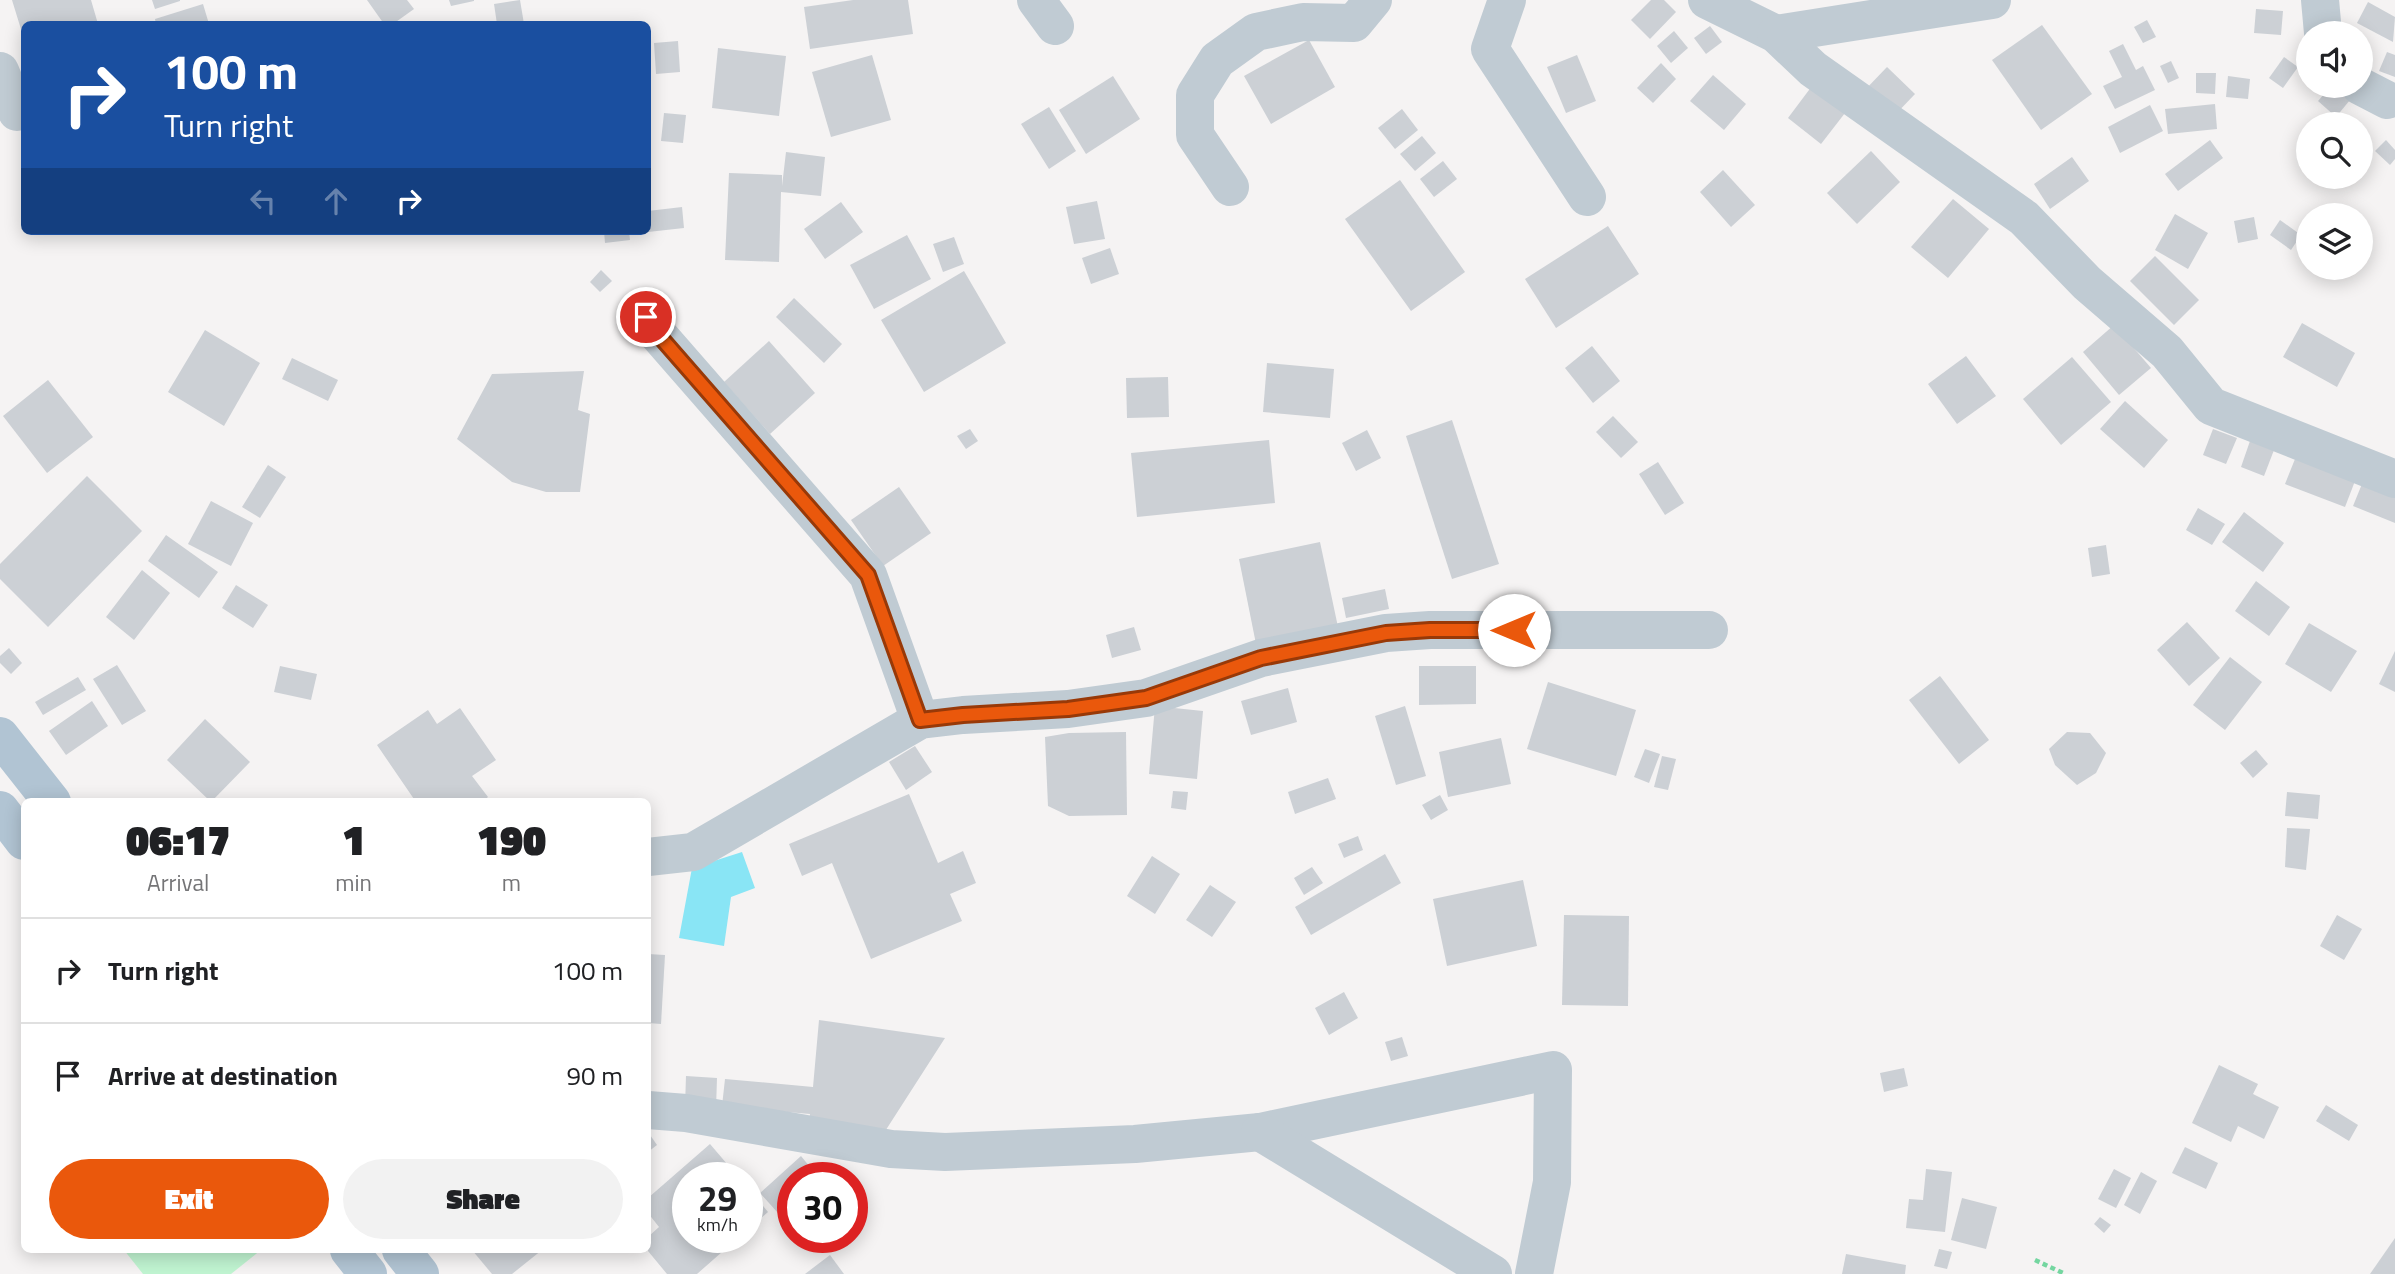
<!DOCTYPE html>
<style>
:root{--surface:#fff;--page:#f2f2f2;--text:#202124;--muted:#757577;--line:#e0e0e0;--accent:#ea580c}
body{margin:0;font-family:"Titillium Web",sans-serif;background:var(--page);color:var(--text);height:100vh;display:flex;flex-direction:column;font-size:26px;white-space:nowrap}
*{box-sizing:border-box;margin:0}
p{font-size:23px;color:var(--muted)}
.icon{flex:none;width:38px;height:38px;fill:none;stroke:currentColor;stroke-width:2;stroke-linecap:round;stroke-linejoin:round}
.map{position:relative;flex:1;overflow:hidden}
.sheet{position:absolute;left:21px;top:798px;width:630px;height:455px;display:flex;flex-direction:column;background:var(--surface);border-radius:10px;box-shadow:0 4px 18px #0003}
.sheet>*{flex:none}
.top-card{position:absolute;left:21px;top:21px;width:630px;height:214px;border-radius:10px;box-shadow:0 4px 18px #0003;background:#1a4fa0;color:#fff;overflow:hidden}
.tools{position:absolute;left:2296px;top:21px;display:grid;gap:14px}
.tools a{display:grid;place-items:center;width:77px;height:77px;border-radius:50%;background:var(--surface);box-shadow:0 4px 18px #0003;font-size:35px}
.speed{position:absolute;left:672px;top:1162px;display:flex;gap:14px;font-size:35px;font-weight:700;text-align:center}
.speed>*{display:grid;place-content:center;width:91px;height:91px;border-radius:50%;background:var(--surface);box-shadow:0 4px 18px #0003;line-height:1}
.speed small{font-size:18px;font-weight:400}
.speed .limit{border:10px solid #d22;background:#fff;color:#111}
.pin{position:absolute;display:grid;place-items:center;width:60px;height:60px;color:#fff;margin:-30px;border:4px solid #fff;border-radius:50%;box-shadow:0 2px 7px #0007}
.me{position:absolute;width:77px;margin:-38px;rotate:270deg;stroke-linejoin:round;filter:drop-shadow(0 0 5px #0008)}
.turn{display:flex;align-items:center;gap:24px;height:147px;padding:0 28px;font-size:32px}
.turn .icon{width:91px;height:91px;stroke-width:2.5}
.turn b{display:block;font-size:49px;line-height:60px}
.lanes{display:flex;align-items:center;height:66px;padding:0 28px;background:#0003;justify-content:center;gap:35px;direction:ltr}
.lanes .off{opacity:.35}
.eta{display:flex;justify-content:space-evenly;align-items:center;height:119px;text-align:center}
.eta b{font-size:42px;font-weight:800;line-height:49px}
.cta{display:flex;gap:14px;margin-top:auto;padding:14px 28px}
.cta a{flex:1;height:80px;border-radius:42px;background:var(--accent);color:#fff;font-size:28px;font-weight:800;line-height:80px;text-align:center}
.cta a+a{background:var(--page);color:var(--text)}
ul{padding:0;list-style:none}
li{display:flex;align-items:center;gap:21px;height:105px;padding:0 28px;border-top:2px solid var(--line)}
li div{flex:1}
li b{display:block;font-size:26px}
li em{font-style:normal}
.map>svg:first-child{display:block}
.green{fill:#c0f4d1}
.water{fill:#89e5f5}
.building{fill:#ccd0d5}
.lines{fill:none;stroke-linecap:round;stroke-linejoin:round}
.path{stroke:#74d6a0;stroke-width:4.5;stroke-dasharray:5 3.5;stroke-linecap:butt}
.minor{stroke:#c0cbd3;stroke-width:38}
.major{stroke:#b1c4d3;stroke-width:38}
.route-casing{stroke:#983908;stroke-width:18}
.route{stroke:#ea580c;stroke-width:12}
</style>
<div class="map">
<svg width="2395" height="1274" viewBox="0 0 2395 1274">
<rect width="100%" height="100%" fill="#f5f3f3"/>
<path class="green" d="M 124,1250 L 261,1250 L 231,1274 L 143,1274 Z"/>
<path class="water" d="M 742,852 L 755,888 L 731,897 L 724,946 L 679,938 L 692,868 Z"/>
<g class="building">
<path d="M 12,0 L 91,0 L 98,24 L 24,24 L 24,39 Z"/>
<path d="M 152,0 L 180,0 L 180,1 L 155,9 Z"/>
<path d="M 367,0 L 407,0 L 414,9 L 393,24 L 384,24 Z"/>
<path d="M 449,0 L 474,0 L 474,1 L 451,6 Z"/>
<path d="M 520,0 L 524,24 L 497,24 L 494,4 Z"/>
<path d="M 853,0 L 908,0 L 913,34 L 810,49 L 804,7 Z"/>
<path d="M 1651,0 L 1664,0 L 1676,12 L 1650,39 L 1631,20 Z"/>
<path d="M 2368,2 L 2395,17 L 2393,42 L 2357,23 Z"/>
<path d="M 203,4 L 209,24 L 156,24 L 155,19 Z"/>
<path d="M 2256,9 L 2283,11 L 2281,35 L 2254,33 Z"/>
<path d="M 2147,20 L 2156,37 L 2143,43 L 2134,27 Z"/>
<path d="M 2042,25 L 2092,94 L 2041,130 L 1992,60 Z"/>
<path d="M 1710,26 L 1722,42 L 1706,54 L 1694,38 Z"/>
<path d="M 1674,31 L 1688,48 L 1671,63 L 1657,46 Z"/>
<path d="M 1309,40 L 1335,87 L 1271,124 L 1244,76 Z"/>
<path d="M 678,41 L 680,72 L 656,74 L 654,43 Z"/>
<path d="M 2123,44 L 2136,70 L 2143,66 L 2155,90 L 2115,109 L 2103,86 L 2122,77 L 2109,51 Z"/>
<path d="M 718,48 L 786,56 L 779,116 L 712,108 Z"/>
<path d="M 2387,52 L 2395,55 L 2395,77 L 2379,71 Z"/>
<path d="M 872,55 L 891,120 L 831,137 L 812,72 Z"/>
<path d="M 1577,55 L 1596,101 L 1566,113 L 1547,67 Z"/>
<path d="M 2284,57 L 2298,67 L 2283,88 L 2269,78 Z"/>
<path d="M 2171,61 L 2179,78 L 2168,83 L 2160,66 Z"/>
<path d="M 1661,63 L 1676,79 L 1653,103 L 1637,88 Z"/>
<path d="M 1887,67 L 1915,94 L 1892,118 L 1864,91 Z"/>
<path d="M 2196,73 L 2216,73 L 2215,94 L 2196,93 Z"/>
<path d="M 1713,75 L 1746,104 L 1724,130 L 1690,101 Z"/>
<path d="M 1113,76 L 1140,119 L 1086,154 L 1059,110 Z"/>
<path d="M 2228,76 L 2250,79 L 2248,99 L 2226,97 Z"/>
<path d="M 1812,86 L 1845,113 L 1821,144 L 1788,118 Z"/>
<path d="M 2331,86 L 2350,100 L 2336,117 L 2318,101 Z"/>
<path d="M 2215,104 L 2217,129 L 2168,134 L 2165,109 Z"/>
<path d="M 2150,105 L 2163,131 L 2120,153 L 2108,127 Z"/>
<path d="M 1049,107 L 1076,151 L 1049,169 L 1021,124 Z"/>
<path d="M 1402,109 L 1418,130 L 1395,149 L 1378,128 Z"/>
<path d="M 664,113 L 686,115 L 683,143 L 661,141 Z"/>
<path d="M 1422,136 L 1436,153 L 1415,171 L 1400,154 Z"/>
<path d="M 2210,140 L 2223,158 L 2178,191 L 2165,174 Z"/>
<path d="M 2386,140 L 2395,150 L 2395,159 L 2390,165 L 2375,151 Z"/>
<path d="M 1871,151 L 1900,182 L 1857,224 L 1827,193 Z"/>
<path d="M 786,152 L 825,157 L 821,196 L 781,192 L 779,262 L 725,260 L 729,173 L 782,175 L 782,186 Z"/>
<path d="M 2072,157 L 2089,181 L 2050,209 L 2034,184 Z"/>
<path d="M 1443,161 L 1457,179 L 1434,197 L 1420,179 Z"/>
<path d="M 1723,170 L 1755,205 L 1731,227 L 1700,192 Z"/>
<path d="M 1400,180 L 1465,272 L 1411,311 L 1345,219 Z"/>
<path d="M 1953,199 L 1989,229 L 1948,278 L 1911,247 Z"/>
<path d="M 1097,201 L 1105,239 L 1074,244 L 1066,207 Z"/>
<path d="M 841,202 L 863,232 L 825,259 L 804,229 Z"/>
<path d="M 682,207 L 684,228 L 648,232 L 648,211 Z"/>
<path d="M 2175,214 L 2208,233 L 2188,269 L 2155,250 Z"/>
<path d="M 2254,217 L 2258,239 L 2238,243 L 2234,221 Z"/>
<path d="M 2280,220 L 2301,235 L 2291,250 L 2270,235 Z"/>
<path d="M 1608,226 L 1639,274 L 1556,328 L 1525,279 Z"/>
<path d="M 604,231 L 629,231 L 630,240 L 605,243 Z"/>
<path d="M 907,235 L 931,279 L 874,309 L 850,265 Z"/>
<path d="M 954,237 L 964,264 L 943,272 L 933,244 Z"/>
<path d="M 1110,248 L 1119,274 L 1091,284 L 1082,258 Z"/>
<path d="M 2155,256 L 2199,300 L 2174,325 L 2130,281 Z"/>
<path d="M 601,270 L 612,281 L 600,292 L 590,282 Z"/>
<path d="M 964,271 L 1006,343 L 924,392 L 881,320 Z"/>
<path d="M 794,298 L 842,344 L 824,363 L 776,317 Z"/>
<path d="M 2302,323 L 2355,353 L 2337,387 L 2283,357 Z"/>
<path d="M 2114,325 L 2151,368 L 2119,395 L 2083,352 Z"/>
<path d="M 205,330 L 260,363 L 224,426 L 168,392 Z"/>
<path d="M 769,341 L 815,393 L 770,434 L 724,382 Z"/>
<path d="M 1592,346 L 1620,381 L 1593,403 L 1565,368 Z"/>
<path d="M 1966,356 L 1996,396 L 1957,424 L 1928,384 Z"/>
<path d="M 2072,357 L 2111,402 L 2061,445 L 2023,399 Z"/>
<path d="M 292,358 L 338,380 L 328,401 L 282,379 Z"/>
<path d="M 1267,363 L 1334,369 L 1330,418 L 1263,412 Z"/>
<path d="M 584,371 L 578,410 L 590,414 L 580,492 L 546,492 L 512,482 L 457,439 L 492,374 Z"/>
<path d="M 1168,377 L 1169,417 L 1127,418 L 1126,378 Z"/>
<path d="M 48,380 L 93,437 L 47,473 L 3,416 Z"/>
<path d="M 2125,401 L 2168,440 L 2144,468 L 2100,429 Z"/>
<path d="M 1613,416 L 1638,442 L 1621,458 L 1596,432 Z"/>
<path d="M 1452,420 L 1499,564 L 1452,579 L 1406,436 Z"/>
<path d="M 970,429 L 978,441 L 966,449 L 957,436 Z"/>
<path d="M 2213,429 L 2237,438 L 2226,464 L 2203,455 Z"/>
<path d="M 1367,430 L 1381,458 L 1356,471 L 1342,443 Z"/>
<path d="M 1269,440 L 1275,503 L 1137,517 L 1131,453 Z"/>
<path d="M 2250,441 L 2274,450 L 2264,476 L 2241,467 Z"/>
<path d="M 2295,459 L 2355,481 L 2345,507 L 2285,484 Z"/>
<path d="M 1658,462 L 1684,503 L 1665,515 L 1639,474 Z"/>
<path d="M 268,465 L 286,477 L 260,518 L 242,507 Z"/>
<path d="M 87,476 L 142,531 L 48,627 L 0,579 L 0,564 Z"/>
<path d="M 2364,479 L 2395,491 L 2395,523 L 2353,506 Z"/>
<path d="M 899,487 L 931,533 L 883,566 L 851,520 Z"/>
<path d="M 211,501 L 253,523 L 231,566 L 188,544 Z"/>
<path d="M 2198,508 L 2225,524 L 2212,545 L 2186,530 Z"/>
<path d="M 2244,512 L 2284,543 L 2263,572 L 2222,542 Z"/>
<path d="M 166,535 L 218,572 L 199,598 L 148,561 Z"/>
<path d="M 1320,542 L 1338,627 L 1256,644 L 1239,559 Z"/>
<path d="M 2106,545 L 2110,574 L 2092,577 L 2088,548 Z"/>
<path d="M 142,570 L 170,593 L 134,640 L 106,617 Z"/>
<path d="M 2256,581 L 2290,607 L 2269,636 L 2235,611 Z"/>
<path d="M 236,585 L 268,605 L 253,628 L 222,608 Z"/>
<path d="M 1385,589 L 1389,609 L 1346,618 L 1342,598 Z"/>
<path d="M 2187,622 L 2220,658 L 2189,686 L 2157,650 Z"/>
<path d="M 2309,623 L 2357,651 L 2331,692 L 2285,664 Z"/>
<path d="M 1134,627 L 1141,650 L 1112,658 L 1106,635 Z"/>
<path d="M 9,648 L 22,663 L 11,674 L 0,663 L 0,656 Z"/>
<path d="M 2395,651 L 2395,692 L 2379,684 Z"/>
<path d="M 2230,657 L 2262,682 L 2225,730 L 2193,705 Z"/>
<path d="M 117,665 L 146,711 L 122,725 L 93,679 Z"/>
<path d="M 280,666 L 317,674 L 311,700 L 274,692 Z"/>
<path d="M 1419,666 L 1476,666 L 1476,704 L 1419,705 Z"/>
<path d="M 1940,676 L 1989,740 L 1959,764 L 1909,700 Z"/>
<path d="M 78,677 L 86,690 L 43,715 L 35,702 Z"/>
<path d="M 1548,682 L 1636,710 L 1616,776 L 1527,749 Z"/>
<path d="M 1288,688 L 1297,722 L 1251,735 L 1241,701 Z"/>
<path d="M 92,701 L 108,726 L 66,755 L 49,731 Z"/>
<path d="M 1155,706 L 1203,711 L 1197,779 L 1149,774 Z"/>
<path d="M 1405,706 L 1426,776 L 1396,785 L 1375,716 Z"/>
<path d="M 460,708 L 496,760 L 472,776 L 488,797 L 482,802 L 416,802 L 377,745 L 428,710 L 437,724 Z"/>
<path d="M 205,719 L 250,762 L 211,802 L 167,760 Z"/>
<path d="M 1126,732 L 1127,815 L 1069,816 L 1048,806 L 1045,737 L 1069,733 Z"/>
<path d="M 2067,732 L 2090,733 L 2106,753 L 2096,773 L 2077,785 L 2055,765 L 2049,749 Z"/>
<path d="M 1501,738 L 1511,784 L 1448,797 L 1439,752 Z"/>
<path d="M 915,746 L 932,772 L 906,790 L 889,762 Z"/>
<path d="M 1645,749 L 1660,754 L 1649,783 L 1634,777 Z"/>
<path d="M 2256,750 L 2268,764 L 2253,778 L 2240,763 Z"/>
<path d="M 1662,756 L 1676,759 L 1668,790 L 1654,787 Z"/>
<path d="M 1328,778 L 1336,799 L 1295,814 L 1288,792 Z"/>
<path d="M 1173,791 L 1188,792 L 1186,810 L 1171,808 Z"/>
<path d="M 2287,792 L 2320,795 L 2318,819 L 2285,816 Z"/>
<path d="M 909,794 L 938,863 L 963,851 L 976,883 L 950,894 L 962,921 L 871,959 L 832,863 L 802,876 L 789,844 Z"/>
<path d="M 1440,795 L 1448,810 L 1431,820 L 1422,805 Z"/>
<path d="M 2287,828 L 2310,829 L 2306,870 L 2285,867 Z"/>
<path d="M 1358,836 L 1363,850 L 1344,858 L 1338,844 Z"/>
<path d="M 1385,854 L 1401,883 L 1311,935 L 1295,907 Z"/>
<path d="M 1152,856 L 1180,874 L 1155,914 L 1127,896 Z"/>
<path d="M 1312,867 L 1323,883 L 1304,895 L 1294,878 Z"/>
<path d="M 1523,880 L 1537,946 L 1447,966 L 1433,899 Z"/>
<path d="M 1210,885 L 1236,902 L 1212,937 L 1186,920 Z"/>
<path d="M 1564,915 L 1629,916 L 1628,1006 L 1562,1005 Z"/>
<path d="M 2337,915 L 2362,929 L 2344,960 L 2320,946 Z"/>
<path d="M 648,954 L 665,955 L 661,1024 L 648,1023 Z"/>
<path d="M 1344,992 L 1358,1018 L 1329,1035 L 1315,1008 Z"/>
<path d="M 819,1020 L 945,1038 L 882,1136 L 809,1125 L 810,1114 L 722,1106 L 725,1079 L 813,1087 Z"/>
<path d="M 1402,1037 L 1408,1056 L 1391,1061 L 1385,1042 Z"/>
<path d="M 2219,1065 L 2258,1084 L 2253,1094 L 2279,1107 L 2264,1139 L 2238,1126 L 2231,1142 L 2192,1123 Z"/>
<path d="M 1904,1068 L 1908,1086 L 1884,1092 L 1880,1073 Z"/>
<path d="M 686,1076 L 717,1078 L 716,1109 L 685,1107 Z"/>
<path d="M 2326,1105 L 2358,1125 L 2349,1141 L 2316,1121 Z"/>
<path d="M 648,1132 L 657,1145 L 648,1152 Z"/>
<path d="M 710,1144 L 739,1178 L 688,1178 L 688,1237 L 739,1237 L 697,1274 L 667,1274 L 648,1251 L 648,1237 L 659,1227 L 648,1213 L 648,1198 Z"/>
<path d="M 2185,1147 L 2218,1163 L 2206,1189 L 2172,1173 Z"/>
<path d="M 801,1156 L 819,1178 L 793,1178 L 793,1200 L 778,1213 L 760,1193 Z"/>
<path d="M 1926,1169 L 1952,1172 L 1945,1232 L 1906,1228 L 1909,1199 L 1923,1200 Z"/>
<path d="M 2114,1169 L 2131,1178 L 2116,1208 L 2098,1199 Z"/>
<path d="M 2141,1172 L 2157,1181 L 2140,1214 L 2124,1205 Z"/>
<path d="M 747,1187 L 768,1212 L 747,1230 Z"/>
<path d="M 1962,1198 L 1997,1207 L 1986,1249 L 1951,1240 Z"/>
<path d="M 2100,1217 L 2111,1225 L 2104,1233 L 2094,1224 Z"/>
<path d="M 2395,1238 L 2395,1274 L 2370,1274 Z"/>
<path d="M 1939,1249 L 1952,1252 L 1947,1269 L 1934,1266 Z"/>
<path d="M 472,1250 L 542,1250 L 512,1274 L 492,1274 Z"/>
<path d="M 1846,1254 L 1906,1265 L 1905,1274 L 1842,1274 Z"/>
<path d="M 830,1255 L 844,1274 L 805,1274 Z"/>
</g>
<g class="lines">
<path class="path" d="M 2035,1260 L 2065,1274"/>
<g class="minor">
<path d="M 1036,0 L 1055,26"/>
<path d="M 1507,0 L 1490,49 L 1587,197"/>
<path d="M 1707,0 L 1776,34 L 1813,69 L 2024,218 L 2087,283 L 2167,352 L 2211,406 L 2395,479"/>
<path d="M 2320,0 L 2323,33"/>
<path d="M 1776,34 L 1992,0"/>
<path d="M 0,71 L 17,112"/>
<path d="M 2360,86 L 2387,100"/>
<path d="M 1230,187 L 1195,135 L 1195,95 L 1217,60 L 1256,32 L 1303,22 L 1354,23 L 1373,0"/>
<path d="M 646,317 L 655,331 L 868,575 L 920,720"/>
<path d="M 648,857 L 693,852 L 920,720 L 963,715 L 1068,709 L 1146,698 L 1261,658 L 1386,633 L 1430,630 L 1709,630"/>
<path d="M 648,1110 L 686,1113 L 891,1149 L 945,1152 L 1135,1144 L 1260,1132 L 1553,1070 L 1552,1182 L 1534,1274"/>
<path d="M 1260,1132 L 1493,1274"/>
</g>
<g class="major">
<path d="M 0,736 L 52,802"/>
<path d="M 0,810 L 24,841"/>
<path d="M 349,1250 L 368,1274"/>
<path d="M 401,1250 L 420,1274"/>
</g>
</g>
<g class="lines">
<defs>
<path id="route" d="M 646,317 L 655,331 L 868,575 L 920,720 L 963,715 L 1068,709 L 1146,698 L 1261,658 L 1386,633 L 1430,630 L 1514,630"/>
</defs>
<use href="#route" class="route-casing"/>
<use href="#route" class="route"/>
</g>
</svg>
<div class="tools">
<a><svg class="icon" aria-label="sound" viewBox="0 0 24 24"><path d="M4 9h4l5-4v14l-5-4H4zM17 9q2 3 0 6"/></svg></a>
<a><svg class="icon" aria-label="search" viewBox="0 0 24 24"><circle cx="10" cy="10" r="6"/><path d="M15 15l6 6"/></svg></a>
<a><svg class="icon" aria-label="layers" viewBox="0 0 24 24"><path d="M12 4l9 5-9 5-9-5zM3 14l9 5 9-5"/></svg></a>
</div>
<div class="speed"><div>29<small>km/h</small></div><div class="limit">30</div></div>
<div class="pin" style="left:646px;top:317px;background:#d93025"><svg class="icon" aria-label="arrive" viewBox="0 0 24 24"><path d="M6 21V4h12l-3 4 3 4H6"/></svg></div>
<svg class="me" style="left:1514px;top:630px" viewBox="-20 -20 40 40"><circle r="19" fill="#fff"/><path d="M0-13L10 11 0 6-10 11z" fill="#ea580c"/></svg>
<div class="top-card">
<div class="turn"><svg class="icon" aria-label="right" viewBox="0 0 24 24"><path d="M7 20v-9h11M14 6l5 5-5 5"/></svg><div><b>100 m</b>Turn right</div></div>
<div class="lanes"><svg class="icon off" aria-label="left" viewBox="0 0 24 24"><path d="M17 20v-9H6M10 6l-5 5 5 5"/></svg><svg class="icon off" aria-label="ahead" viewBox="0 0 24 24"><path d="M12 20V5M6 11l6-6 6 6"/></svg><svg class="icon" aria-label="right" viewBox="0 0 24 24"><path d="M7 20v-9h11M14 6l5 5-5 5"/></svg></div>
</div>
<section class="sheet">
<div class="eta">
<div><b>06:17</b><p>Arrival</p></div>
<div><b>1</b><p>min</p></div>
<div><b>190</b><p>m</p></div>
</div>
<ul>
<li><svg class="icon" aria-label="right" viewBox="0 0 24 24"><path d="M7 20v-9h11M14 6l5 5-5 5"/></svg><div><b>Turn right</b></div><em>100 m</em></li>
<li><svg class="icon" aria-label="arrive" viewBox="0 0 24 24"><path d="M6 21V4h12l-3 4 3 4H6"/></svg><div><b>Arrive at destination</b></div><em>90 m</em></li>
</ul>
<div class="cta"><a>Exit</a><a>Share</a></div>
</section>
</div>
